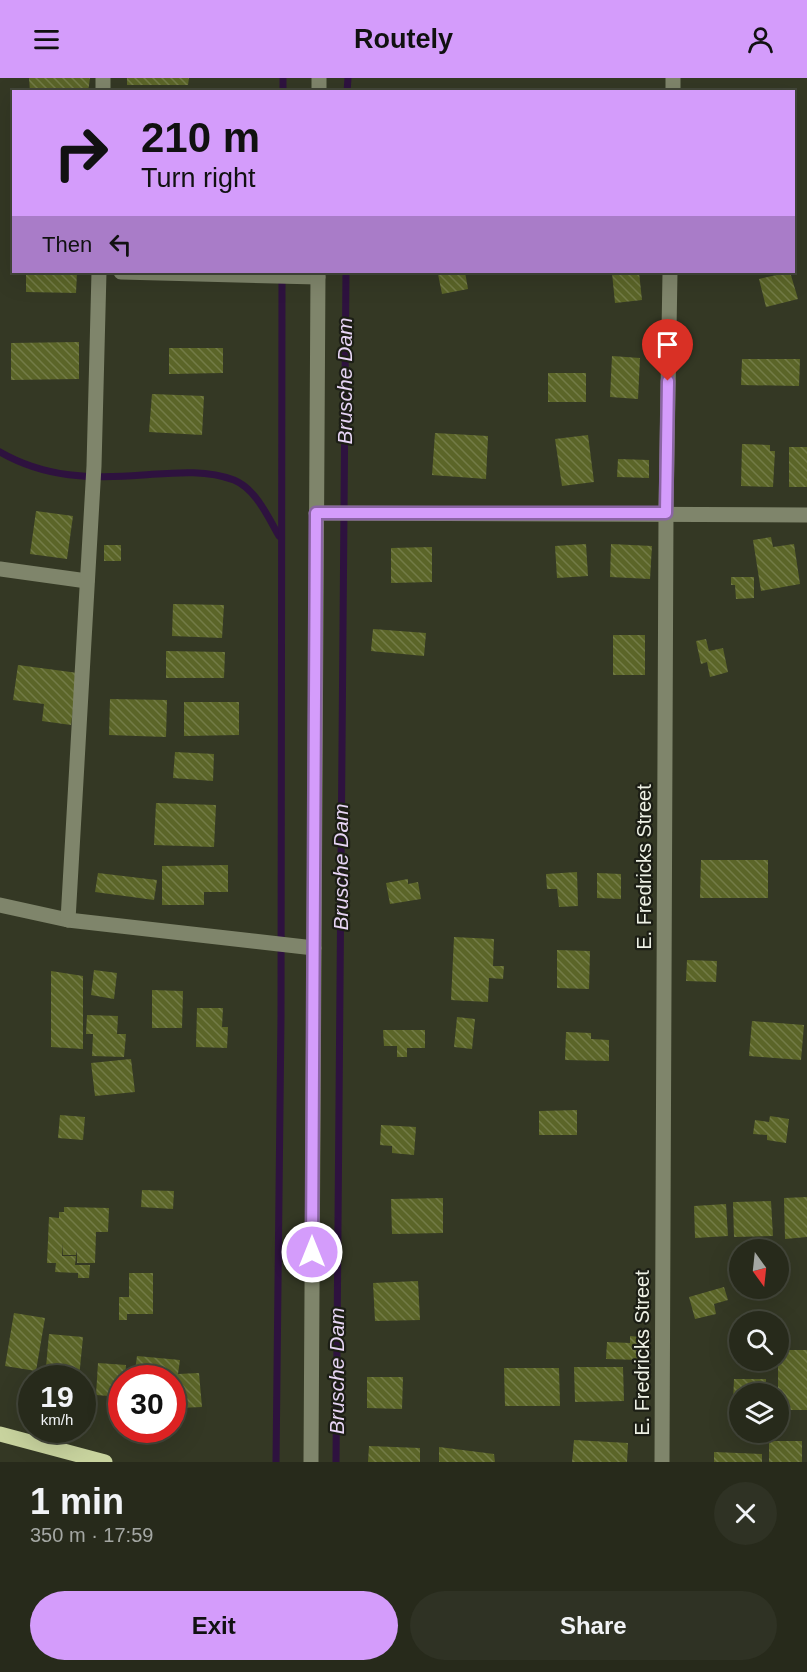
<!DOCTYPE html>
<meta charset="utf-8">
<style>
:root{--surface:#272a1b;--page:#2f3224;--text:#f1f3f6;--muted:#a4a7a3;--line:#43463a;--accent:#d49cfb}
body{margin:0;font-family:Helvetica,sans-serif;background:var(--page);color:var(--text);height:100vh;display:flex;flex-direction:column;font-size:22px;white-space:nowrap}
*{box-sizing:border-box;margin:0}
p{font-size:20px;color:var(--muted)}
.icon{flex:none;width:33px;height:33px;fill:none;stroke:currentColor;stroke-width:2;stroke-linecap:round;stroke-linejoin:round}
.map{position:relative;height:1384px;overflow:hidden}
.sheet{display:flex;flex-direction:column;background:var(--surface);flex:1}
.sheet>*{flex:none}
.banner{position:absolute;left:12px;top:12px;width:783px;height:183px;border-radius:0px;box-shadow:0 6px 24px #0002,0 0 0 2px var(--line);background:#d49cfb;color:#111;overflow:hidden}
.needle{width:39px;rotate:165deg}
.buttons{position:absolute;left:729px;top:1161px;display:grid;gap:12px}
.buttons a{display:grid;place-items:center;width:60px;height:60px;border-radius:50%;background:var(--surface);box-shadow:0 6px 24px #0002,0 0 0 2px var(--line);font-size:30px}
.speed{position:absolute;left:18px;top:1287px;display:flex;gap:12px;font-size:30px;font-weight:700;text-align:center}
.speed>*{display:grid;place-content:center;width:78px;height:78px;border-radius:50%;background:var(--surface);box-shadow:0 6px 24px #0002,0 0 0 2px var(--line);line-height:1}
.speed small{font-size:15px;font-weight:400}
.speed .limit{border:9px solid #d22;background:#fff;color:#111}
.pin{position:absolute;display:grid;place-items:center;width:51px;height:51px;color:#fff;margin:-62px -26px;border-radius:50% 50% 50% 0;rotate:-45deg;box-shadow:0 0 6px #0007}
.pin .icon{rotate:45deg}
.me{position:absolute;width:66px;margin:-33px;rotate:0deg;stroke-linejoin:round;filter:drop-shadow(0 0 4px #0008)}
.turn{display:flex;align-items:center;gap:21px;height:126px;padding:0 30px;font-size:27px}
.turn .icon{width:78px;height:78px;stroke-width:2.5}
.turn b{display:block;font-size:42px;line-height:51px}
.then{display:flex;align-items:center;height:57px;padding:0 30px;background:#0003;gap:12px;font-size:22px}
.round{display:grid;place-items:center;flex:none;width:63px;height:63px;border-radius:32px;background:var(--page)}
.headline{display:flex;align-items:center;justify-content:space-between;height:102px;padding:0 30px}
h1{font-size:36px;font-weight:800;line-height:45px}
.button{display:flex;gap:12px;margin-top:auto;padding:12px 30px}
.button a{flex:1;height:69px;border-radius:36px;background:var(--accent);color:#111;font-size:24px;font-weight:800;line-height:69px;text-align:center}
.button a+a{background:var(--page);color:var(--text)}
header{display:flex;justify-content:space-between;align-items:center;height:78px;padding:0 30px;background:var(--accent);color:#111;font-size:27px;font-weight:800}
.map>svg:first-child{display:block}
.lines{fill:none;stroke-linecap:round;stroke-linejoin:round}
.stream{stroke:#2e123f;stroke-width:7}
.building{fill:url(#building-back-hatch)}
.minor{stroke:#7f856b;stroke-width:15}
.major{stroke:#c8d39e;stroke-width:15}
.route-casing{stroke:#8a65a3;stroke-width:15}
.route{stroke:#d49cfb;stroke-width:10}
.labels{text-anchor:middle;stroke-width:4.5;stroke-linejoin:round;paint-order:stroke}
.street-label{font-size:20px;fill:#eef1e5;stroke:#1c1e15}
.water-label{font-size:21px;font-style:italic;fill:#e7d5f5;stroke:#1c1e15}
</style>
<header><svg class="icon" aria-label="menu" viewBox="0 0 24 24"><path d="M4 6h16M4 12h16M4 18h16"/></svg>Routely<svg class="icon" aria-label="person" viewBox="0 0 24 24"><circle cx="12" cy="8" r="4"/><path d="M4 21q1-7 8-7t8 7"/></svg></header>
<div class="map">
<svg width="807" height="1384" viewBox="0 0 807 1384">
<defs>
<pattern id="building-back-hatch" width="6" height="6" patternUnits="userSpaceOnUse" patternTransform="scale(1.5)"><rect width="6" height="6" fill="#5b6528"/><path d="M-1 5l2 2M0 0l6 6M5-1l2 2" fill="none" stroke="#737c47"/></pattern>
</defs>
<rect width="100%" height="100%" fill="#343824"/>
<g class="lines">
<g class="stream">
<path d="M 283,14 L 283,0"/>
<path d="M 347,14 L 348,0"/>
<path d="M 0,374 C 45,400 91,401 143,397 C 172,395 205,391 234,402 C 256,411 268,439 279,458"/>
<path d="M 276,1384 L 281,939 L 282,199"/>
<path d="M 336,1384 L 346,194"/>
</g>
</g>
<g class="building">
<path d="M 29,0 L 90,0 L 88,14 L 30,14 Z"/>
<path d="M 127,0 L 189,0 L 188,7 L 127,7 Z"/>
<path d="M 26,194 L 77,194 L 76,215 L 26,214 Z"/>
<path d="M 449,194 L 465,194 L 468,211 L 442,216 L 438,196 Z"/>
<path d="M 628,194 L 639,194 L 642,222 L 615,225 L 612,195 Z"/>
<path d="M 790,194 L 798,221 L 766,229 L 759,201 Z"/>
<path d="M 79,264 L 79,301 L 11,302 L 11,265 Z"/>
<path d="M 169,270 L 223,270 L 223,295 L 169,296 Z"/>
<path d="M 612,278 L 640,280 L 638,321 L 610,319 Z"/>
<path d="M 742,281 L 800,281 L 799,308 L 741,307 Z"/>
<rect x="548" y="295" width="38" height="29"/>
<path d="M 152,316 L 204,318 L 202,357 L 149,354 Z"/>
<path d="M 435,355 L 488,358 L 486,401 L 432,397 Z"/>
<path d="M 588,357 L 594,404 L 562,408 L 555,361 Z"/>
<path d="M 742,366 L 770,367 L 770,373 L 775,373 L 773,409 L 741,408 Z"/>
<rect x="789" y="369" width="18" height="40"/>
<path d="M 618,381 L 649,382 L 649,400 L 617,399 Z"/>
<path d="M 36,433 L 73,438 L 67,481 L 30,476 Z"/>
<path d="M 771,459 L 773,469 L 794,466 L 800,506 L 761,513 L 753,462 Z"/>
<path d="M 586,466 L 588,498 L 557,500 L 555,468 Z"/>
<path d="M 611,466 L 652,468 L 650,501 L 610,499 Z"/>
<rect x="104" y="467" width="17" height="16"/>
<path d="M 432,469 L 432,504 L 391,505 L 391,470 Z"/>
<path d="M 731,499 L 754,499 L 754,520 L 736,521 L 735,507 L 731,507 Z"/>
<path d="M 173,526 L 224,527 L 222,560 L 172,558 Z"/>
<path d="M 373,551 L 426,555 L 424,578 L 371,573 Z"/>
<rect x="613" y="557" width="32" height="40"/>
<path d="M 706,561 L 709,573 L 723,570 L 728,594 L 710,599 L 707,584 L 701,586 L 696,563 Z"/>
<path d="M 166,573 L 225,574 L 224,600 L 166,600 Z"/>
<path d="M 18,587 L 78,595 L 71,647 L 42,643 L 44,626 L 13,622 Z"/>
<path d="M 110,621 L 167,622 L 166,659 L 109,657 Z"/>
<path d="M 184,624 L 239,624 L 239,657 L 184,658 Z"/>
<path d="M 175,674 L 214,676 L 213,703 L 173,700 Z"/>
<path d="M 156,725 L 216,727 L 214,769 L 154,767 Z"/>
<path d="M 701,782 L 768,782 L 768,820 L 700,820 Z"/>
<path d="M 228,787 L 228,814 L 204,814 L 204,827 L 162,827 L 162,788 Z"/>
<path d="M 577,794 L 578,828 L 559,829 L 557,811 L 547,811 L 546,796 Z"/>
<path d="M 98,795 L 157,802 L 154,822 L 95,814 Z"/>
<path d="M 597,795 L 621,796 L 621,821 L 597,820 Z"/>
<path d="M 408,801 L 408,806 L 418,804 L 421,821 L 390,826 L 386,805 Z"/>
<path d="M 454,859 L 494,861 L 493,888 L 504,888 L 503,901 L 489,900 L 488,924 L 451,922 Z"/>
<path d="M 557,872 L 590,873 L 589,911 L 557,910 Z"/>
<path d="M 687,882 L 717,883 L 716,904 L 686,903 Z"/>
<path d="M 94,892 L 117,895 L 114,921 L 91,917 Z"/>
<path d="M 51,893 L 83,898 L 83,971 L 51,969 Z"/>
<path d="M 152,912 L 183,913 L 182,950 L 152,950 Z"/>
<path d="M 197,930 L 223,930 L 222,949 L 228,949 L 227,970 L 196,969 Z"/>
<path d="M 87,937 L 118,938 L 117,956 L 126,956 L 124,979 L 92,978 L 93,956 L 86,956 Z"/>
<path d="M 457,939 L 475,941 L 472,971 L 454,969 Z"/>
<path d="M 752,943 L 804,947 L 801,982 L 749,978 Z"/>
<path d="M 383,952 L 425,952 L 425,970 L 407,970 L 407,979 L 397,979 L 397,968 L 384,968 Z"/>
<path d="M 566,954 L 591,955 L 591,961 L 609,962 L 609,983 L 565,982 Z"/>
<path d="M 131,981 L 135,1014 L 95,1018 L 91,985 Z"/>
<path d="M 577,1032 L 577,1057 L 539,1057 L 539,1033 Z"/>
<path d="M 60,1037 L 85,1039 L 83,1062 L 58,1060 Z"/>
<path d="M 770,1038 L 789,1041 L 786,1065 L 767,1062 L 767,1057 L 753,1056 L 755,1042 L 769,1044 Z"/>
<path d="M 381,1047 L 416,1049 L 414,1077 L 392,1075 L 392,1068 L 380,1067 Z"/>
<path d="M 142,1112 L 174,1113 L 173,1131 L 141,1129 Z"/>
<path d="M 807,1119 L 807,1159 L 785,1161 L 784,1120 Z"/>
<path d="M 443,1120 L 443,1155 L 392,1156 L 391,1121 Z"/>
<path d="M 771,1123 L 773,1158 L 734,1159 L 733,1124 Z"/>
<path d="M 726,1126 L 728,1158 L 695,1160 L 694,1128 Z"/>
<path d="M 64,1129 L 109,1130 L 108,1154 L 96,1154 L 95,1185 L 77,1185 L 77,1172 L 76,1177 L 63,1177 L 63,1165 L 62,1178 L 76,1178 L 75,1187 L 90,1187 L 89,1200 L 78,1200 L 78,1195 L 55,1194 L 56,1185 L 47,1185 L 49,1139 L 59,1140 L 59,1134 L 64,1134 Z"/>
<path d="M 129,1195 L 153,1195 L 153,1236 L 127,1236 L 127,1242 L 119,1242 L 119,1219 L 129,1219 Z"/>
<path d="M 418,1203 L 420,1242 L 375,1243 L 373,1205 Z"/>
<path d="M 724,1209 L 728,1222 L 714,1226 L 716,1236 L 695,1241 L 689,1219 Z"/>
<path d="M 14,1235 L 45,1240 L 36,1293 L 5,1288 Z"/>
<path d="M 735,1252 L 740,1253 L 740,1278 L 734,1278 Z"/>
<path d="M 49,1256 L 83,1259 L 79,1300 L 45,1300 Z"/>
<path d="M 630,1258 L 640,1259 L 640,1282 L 606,1281 L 607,1264 L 630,1265 Z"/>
<rect x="778" y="1272" width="29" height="60"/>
<path d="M 137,1278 L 180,1282 L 178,1296 L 199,1295 L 202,1329 L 179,1330 L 177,1305 L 172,1333 L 172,1300 L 134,1300 Z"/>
<path d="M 98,1285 L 126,1287 L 125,1300 L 122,1300 L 122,1319 L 96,1317 Z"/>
<path d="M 574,1289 L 623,1289 L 624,1323 L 575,1324 Z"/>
<path d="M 504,1290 L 559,1290 L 560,1328 L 505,1328 Z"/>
<path d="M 367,1299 L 403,1299 L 402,1331 L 367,1330 Z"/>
<path d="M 734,1301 L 766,1301 L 766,1316 L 740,1316 L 740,1325 L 733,1325 Z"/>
<path d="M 574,1362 L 628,1365 L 627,1384 L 572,1384 Z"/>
<rect x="769" y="1363" width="33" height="21"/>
<path d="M 369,1368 L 420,1370 L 420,1384 L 368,1384 Z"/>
<path d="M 439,1369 L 494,1376 L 495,1384 L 439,1384 Z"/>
<path d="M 714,1374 L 762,1376 L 762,1384 L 714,1384 Z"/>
</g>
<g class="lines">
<g class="minor">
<path d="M 103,14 L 103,0"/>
<path d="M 319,14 L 319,0"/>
<path d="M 673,14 L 673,0"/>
<path d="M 121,194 L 318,199"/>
<path d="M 316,435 L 807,437"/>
<path d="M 0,491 L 87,503"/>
<path d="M 0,827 L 68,842 L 314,870"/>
<path d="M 68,842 L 94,388 L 99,194"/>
<path d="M 311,1384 L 318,194"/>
<path d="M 662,1384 L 666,434 L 670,194"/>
</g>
<path class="major" d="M 0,1356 L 105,1384"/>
</g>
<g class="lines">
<defs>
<path id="route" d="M 312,1174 L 316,435 L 666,435 L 668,303"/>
</defs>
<use href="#route" class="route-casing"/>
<use href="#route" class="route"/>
</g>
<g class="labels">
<g class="street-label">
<text transform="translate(644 789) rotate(-90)" y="7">E. Fredricks Street</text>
<text transform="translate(642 1275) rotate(-90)" y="7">E. Fredricks Street</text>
</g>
<g class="water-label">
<text transform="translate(345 303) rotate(-90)" y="7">Brusche Dam</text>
<text transform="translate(341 789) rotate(-90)" y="7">Brusche Dam</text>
<text transform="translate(337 1293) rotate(-90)" y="7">Brusche Dam</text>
</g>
</g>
</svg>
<div class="buttons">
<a><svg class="needle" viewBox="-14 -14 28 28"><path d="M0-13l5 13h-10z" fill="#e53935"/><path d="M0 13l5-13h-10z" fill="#a4a7a3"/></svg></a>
<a><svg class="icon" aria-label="search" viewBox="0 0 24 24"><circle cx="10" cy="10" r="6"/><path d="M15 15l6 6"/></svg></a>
<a><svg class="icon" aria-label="layers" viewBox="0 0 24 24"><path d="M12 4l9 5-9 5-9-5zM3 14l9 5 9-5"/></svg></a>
</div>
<div class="speed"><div>19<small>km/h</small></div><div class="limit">30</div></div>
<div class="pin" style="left:668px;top:303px;background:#d93025"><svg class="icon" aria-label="arrive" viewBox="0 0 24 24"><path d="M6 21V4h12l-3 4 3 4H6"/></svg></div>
<svg class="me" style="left:312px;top:1174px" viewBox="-20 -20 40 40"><circle r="17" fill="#d49cfb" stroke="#fff" stroke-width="3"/><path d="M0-11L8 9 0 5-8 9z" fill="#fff"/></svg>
<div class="banner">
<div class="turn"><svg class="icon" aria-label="right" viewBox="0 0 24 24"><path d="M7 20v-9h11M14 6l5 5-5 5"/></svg><div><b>210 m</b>Turn right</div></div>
<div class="then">Then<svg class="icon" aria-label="left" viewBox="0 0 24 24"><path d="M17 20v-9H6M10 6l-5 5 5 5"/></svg></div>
</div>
</div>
<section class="sheet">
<div class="headline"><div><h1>1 min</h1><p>350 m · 17:59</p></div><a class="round"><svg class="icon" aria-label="close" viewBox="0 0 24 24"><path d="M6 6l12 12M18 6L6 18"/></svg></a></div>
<div class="button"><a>Exit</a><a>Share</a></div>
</section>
